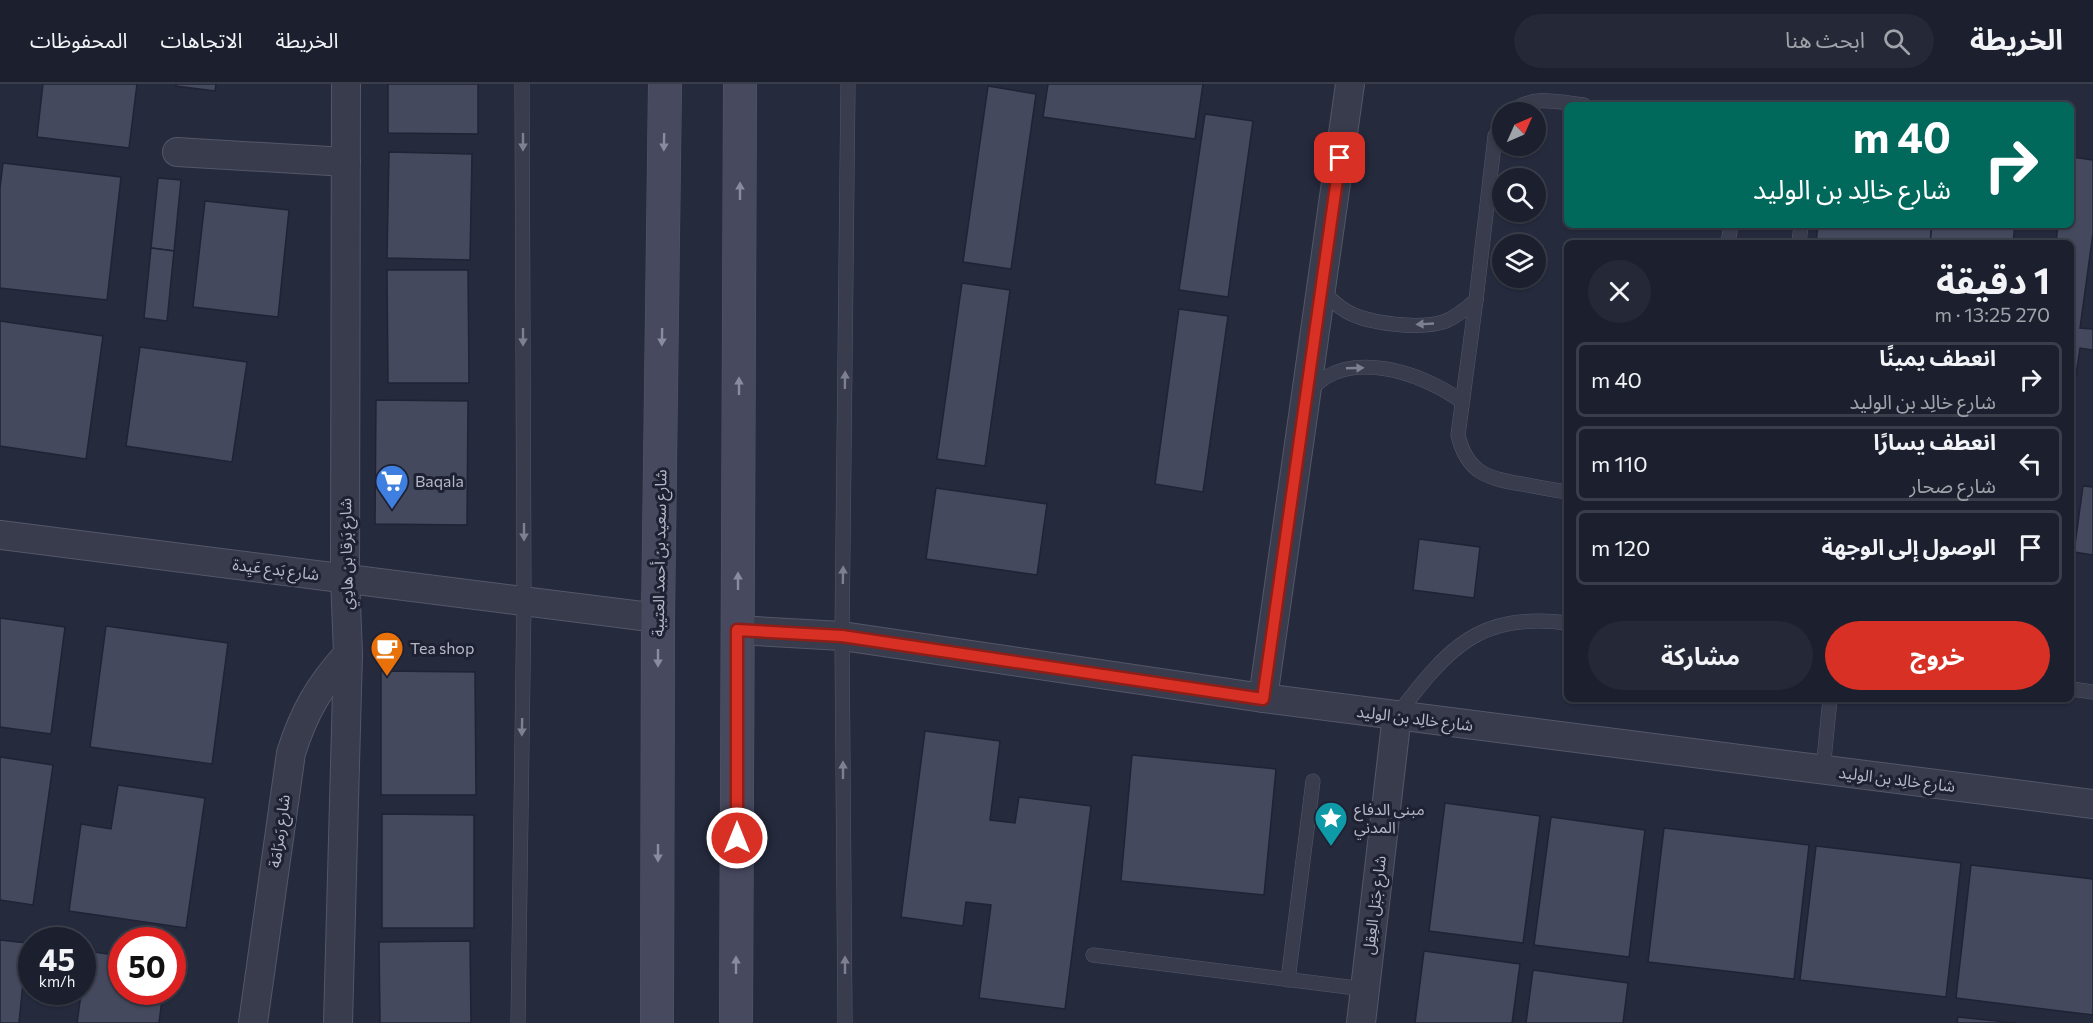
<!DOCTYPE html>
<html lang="ar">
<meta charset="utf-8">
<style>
:root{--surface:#1c202e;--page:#252836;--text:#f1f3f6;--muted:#a0a3aa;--line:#3a3e4a;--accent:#d93025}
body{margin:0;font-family:Commissioner,"Noto Sans Arabic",sans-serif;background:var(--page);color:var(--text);direction:rtl;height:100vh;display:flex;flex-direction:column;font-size:22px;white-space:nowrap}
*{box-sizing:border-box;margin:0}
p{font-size:20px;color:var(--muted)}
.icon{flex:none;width:33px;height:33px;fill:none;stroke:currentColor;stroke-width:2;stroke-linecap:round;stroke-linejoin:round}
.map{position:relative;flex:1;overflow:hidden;direction:ltr}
.panel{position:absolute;left:1564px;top:156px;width:510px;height:462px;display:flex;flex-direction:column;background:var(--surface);border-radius:9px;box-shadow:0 2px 4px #0004,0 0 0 2px var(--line);direction:rtl}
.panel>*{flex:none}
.banner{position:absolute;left:1564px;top:18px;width:510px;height:126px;border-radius:9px;box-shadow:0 2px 4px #0004,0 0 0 2px var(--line);direction:rtl;background:#00695c;color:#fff;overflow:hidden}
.needle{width:39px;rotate:45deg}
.controls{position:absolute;left:1492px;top:18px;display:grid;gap:12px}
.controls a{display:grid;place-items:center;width:54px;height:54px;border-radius:50%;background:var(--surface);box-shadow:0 2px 4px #0004,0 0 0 2px var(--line);font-size:30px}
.speed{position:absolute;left:18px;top:843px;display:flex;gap:12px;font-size:30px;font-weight:700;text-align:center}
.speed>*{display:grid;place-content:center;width:78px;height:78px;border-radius:50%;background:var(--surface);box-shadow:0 2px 4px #0004,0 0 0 2px var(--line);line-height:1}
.speed small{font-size:15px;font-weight:400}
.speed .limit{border:9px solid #d22;background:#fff;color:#111}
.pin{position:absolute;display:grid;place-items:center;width:51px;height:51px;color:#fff;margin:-26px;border-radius:12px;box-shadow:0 3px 9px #0006}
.me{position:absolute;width:66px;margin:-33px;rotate:0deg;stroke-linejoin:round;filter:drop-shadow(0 0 4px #0008)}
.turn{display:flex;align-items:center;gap:21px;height:126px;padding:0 24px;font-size:27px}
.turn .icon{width:78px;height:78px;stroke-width:2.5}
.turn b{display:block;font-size:42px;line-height:51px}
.round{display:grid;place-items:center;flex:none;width:63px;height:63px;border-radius:32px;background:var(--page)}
.summary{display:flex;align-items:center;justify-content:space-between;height:102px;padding:0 24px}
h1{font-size:36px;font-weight:700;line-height:45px}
.button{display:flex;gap:12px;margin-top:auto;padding:12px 24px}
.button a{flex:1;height:69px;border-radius:36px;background:var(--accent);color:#fff;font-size:24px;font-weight:700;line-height:69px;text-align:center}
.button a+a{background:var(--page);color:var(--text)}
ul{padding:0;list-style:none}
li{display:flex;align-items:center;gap:18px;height:75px;margin:0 12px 9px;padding:0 12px;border:3px solid var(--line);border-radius:9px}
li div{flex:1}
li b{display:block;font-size:22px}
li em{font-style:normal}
header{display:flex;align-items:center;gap:36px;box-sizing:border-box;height:84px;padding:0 30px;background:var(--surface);border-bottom:2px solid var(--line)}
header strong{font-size:28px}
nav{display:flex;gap:33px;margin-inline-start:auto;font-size:21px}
.search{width:420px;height:54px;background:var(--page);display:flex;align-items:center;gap:15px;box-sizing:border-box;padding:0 21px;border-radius:33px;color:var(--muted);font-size:22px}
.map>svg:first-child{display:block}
.building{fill:#44495e;stroke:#202334;stroke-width:1.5}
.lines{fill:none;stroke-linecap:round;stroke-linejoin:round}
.lane-casing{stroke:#545768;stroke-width:15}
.street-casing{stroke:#545768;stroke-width:30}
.secondary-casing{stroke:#545768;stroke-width:34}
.lane{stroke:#393c4d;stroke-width:14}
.street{stroke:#393c4d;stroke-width:28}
.secondary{stroke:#474a5f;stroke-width:33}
.oneway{fill:#7d8091}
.oneway2{fill:#898c9e}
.route-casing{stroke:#8d1f18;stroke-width:15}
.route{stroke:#d93025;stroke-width:10}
.labels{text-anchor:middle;stroke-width:6;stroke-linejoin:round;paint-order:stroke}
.poi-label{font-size:16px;fill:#b5b8c8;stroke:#1e2132;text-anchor:start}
.street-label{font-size:16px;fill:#b5b8c8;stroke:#1e2132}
</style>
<header>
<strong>الخريطة</strong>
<div class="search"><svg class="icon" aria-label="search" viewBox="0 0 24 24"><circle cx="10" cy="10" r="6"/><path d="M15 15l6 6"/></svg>ابحث هنا</div>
<nav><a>الخريطة</a><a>الاتجاهات</a><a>المحفوظات</a></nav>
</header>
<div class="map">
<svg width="2093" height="939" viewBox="0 0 2093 939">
<rect width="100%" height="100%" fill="#252a3d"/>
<g class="building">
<path d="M 43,0 L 137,0 L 129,64 L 37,53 Z"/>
<path d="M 176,0 L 216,0 L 215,7 L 176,2 Z"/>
<path d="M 388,0 L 478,0 L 478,50 L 388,49 Z"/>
<path d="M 1048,0 L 1203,0 L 1195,55 L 1043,33 Z"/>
<path d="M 988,2 L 1036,10 L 1011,185 L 963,178 Z"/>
<path d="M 1205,30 L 1253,37 L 1228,213 L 1179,206 Z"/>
<path d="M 389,68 L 472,70 L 470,176 L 387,174 Z"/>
<path d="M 2072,73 L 2093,76 L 2093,149 L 2080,244 L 2093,245 L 2093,266 L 2080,264 L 2076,291 L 2072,291 L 2072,159 L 2056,159 L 2058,141 L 2072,141 Z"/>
<path d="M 3,79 L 121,93 L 107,216 L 0,204 L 0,104 Z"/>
<path d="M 158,94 L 181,96 L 174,167 L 151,164 Z"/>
<path d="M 205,117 L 289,126 L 278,233 L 193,223 Z"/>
<path d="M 1818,141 L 1932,141 L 1930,159 L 1816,159 Z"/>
<path d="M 1932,141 L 2015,141 L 2013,159 L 1930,159 Z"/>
<path d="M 151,164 L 174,167 L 167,237 L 144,234 Z"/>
<path d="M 387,186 L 468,186 L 469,299 L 388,299 Z"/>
<path d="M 962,199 L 1010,206 L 985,382 L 937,375 Z"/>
<path d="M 1179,225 L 1228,232 L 1203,408 L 1155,400 Z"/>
<path d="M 0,237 L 103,252 L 86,375 L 0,362 Z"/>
<path d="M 140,263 L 247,278 L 232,378 L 126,362 Z"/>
<path d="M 376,316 L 468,317 L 467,441 L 375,440 Z"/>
<path d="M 2083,402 L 2093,403 L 2093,471 L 2074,468 Z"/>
<path d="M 936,404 L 1047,420 L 1037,491 L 926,475 Z"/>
<path d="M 1419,455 L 1480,463 L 1474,514 L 1413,506 Z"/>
<path d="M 0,534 L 65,543 L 51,650 L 0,643 Z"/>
<path d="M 106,542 L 228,559 L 212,680 L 90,663 Z"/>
<path d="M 381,587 L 475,588 L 476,711 L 381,711 Z"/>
<path d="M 925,647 L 1000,657 L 990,736 L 1015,739 L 1019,713 L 1091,722 L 1065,925 L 979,914 L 991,821 L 966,818 L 963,842 L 901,833 Z"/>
<path d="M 1132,671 L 1276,685 L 1264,811 L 1121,797 Z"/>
<path d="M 0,673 L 53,681 L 33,821 L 0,816 Z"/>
<path d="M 118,701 L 205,714 L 186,844 L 69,827 L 81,740 L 111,745 Z"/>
<path d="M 1445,719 L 1540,732 L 1523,859 L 1429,847 Z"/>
<path d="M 382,730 L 474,731 L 474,844 L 382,844 Z"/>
<path d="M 1551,733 L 1645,746 L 1629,873 L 1534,861 Z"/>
<path d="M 1664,744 L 1809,761 L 1794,895 L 1648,878 Z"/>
<path d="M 1816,762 L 1961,779 L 1946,913 L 1800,896 Z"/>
<path d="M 1971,781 L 2093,795 L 2093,931 L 1956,914 Z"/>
<path d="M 0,856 L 27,859 L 19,939 L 0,939 Z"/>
<path d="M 470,857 L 471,939 L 380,939 L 379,858 Z"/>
<path d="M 87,867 L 122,872 L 122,908 L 163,908 L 159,939 L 77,939 Z"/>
<path d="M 1424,867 L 1520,880 L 1512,939 L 1415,939 Z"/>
<path d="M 1533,886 L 1628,899 L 1623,939 L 1526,939 Z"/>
<path d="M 1958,933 L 2016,939 L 1957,939 Z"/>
</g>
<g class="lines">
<defs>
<g id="lane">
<path d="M 1512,28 C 1532,10 1559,18 1584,21"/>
<path d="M 1503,37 L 1495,52 L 1476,216 L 1458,351 C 1467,389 1487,394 1522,400 C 1537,403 1552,406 1568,408"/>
<path d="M 1728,159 L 1731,141"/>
<path d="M 1799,159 L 1801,141"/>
<path d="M 1322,206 C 1329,214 1336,221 1346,227 C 1368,240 1421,246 1446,237 C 1457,232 1467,224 1476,216"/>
<path d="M 1310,307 C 1346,263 1422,288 1461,317"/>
<path d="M 2072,605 L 2093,608"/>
<path d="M 1397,631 C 1448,565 1477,528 1568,539"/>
<path d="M 1823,686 L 1830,615"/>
<path d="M 1093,871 L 1364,905"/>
<path d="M 1288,896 L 1313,697"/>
<path d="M 518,939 L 524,516 L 522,0"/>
<path d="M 845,939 L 842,552 L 848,0"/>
</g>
<g id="street">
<path d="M 177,68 L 346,78"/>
<path d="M 0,451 L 658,534"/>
<path d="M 737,546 L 842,552 L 1263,614 L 2093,720"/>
<path d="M 1263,614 L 1350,0"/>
<path d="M 253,939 L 291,669 C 304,628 319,602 348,570"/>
<path d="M 338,939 L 348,570 L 345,493 L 346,0"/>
<path d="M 1361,939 L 1397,631"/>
</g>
<g id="secondary">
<path d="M 657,939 L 658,534 L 665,0"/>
<path d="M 736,939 L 740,0"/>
</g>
</defs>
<use href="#lane" class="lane-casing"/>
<use href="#street" class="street-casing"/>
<use href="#secondary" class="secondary-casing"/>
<use href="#lane" class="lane"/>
<use href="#street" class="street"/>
<use href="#secondary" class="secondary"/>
</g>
<defs><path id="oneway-solid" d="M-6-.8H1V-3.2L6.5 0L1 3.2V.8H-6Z" transform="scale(1.5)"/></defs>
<g class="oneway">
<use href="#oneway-solid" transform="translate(523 58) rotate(90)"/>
<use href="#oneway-solid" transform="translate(1425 240) rotate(177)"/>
<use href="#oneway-solid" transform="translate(523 253) rotate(90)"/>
<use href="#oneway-solid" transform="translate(1355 284) rotate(-2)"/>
<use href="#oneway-solid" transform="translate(845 296) rotate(-89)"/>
<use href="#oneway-solid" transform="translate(524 448) rotate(90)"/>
<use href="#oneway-solid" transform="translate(843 491) rotate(-89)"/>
<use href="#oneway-solid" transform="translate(522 643) rotate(91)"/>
<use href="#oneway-solid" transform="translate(843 686) rotate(-90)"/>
<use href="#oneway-solid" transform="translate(845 881) rotate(-90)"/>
</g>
<g class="oneway2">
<use href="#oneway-solid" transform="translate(664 58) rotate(91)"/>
<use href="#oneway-solid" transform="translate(740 107) rotate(-90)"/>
<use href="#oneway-solid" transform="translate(662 253) rotate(91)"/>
<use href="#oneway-solid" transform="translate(739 302) rotate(-90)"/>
<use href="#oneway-solid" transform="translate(738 497) rotate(-90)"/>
<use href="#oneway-solid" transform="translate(658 574) rotate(90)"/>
<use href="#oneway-solid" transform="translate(658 769) rotate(90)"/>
<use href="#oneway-solid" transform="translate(736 881) rotate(-90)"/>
</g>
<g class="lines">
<defs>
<path id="route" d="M 737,754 L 737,546 L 842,552 L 1263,615 L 1340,74"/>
</defs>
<use href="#route" class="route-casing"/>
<use href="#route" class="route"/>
</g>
<defs>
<symbol id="supermarket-pin" viewBox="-11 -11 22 30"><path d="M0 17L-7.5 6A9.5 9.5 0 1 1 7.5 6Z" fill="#3f7fe0" stroke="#1e2132"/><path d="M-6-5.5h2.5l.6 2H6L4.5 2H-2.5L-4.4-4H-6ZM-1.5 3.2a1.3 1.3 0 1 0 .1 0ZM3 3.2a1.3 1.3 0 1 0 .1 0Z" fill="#fff"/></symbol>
<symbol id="cafe-pin" viewBox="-11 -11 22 30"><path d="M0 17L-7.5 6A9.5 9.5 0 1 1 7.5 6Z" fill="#e8710a" stroke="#1e2132"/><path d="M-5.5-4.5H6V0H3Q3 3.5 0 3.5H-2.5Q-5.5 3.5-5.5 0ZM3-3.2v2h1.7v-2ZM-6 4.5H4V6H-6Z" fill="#fff"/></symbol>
<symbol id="sight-pin" viewBox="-11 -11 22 30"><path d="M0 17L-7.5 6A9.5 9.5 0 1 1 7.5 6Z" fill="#0f9aa8" stroke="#1e2132"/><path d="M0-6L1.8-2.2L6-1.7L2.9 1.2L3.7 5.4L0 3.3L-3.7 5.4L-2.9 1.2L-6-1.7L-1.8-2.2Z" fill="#fff"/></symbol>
</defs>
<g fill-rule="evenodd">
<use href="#supermarket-pin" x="373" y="378" width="38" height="52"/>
<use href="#cafe-pin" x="368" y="545" width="38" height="52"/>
<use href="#sight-pin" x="1312" y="715" width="38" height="52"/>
</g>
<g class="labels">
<g class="poi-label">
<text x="415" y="403">Baqala</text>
<text x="410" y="570">Tea shop</text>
<text x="1354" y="731">مبنى الدفاع<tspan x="1354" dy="18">المدني</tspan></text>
</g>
<g class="street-label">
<text transform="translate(659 469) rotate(-89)" y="6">شارع سعيد بن أحمد العتيبة</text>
<text transform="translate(346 470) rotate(-91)" y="6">شارع بَرقا بن هادِي</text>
<text transform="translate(276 485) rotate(7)" y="6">شارع بَدع عَيِدة</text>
<text transform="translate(1415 634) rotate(7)" y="6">شارع خالِد بن الوليد</text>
<text transform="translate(1897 695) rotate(7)" y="6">شارع خالِد بن الوليد</text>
<text transform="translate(279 747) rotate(-82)" y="6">شارع رَمرَامَة</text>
<text transform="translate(1374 821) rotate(-83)" y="6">شارع جَبَل العِقِل</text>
</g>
</g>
</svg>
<div class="controls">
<a><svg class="needle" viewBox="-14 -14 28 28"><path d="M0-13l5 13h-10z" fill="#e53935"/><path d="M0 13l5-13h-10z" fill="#a0a3aa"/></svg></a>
<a><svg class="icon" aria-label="search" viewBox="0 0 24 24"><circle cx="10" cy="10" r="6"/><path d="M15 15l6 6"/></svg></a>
<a><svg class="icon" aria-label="layers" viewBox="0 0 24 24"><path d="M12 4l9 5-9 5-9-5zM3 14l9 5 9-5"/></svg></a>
</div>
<div class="speed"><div>45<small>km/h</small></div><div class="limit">50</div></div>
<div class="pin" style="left:1340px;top:74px;background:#d93025"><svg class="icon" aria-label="arrive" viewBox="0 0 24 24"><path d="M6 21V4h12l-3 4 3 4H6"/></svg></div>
<svg class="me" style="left:737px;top:754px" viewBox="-20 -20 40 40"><circle r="17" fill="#d93025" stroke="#fff" stroke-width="3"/><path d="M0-11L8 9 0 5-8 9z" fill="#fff"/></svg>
<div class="banner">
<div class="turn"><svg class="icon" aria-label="right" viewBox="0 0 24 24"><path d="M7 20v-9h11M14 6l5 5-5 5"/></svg><div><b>40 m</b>شارع خالِد بن الوليد</div></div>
</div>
<section class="panel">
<div class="summary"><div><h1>1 دقيقة</h1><p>270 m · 13:25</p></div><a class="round"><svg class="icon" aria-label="close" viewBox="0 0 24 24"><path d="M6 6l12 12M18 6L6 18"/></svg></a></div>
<ul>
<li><svg class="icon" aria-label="right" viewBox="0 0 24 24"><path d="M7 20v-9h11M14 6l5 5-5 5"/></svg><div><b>انعطف يمينًا</b><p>شارع خالِد بن الوليد</p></div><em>40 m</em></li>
<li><svg class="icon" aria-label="left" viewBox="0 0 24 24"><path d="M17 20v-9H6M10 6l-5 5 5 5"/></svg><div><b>انعطف يسارًا</b><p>شارع صحار</p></div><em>110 m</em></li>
<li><svg class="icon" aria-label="arrive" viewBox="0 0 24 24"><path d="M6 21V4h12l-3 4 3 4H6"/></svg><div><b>الوصول إلى الوجهة</b></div><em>120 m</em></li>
</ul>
<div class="button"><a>خروج</a><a>مشاركة</a></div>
</section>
</div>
